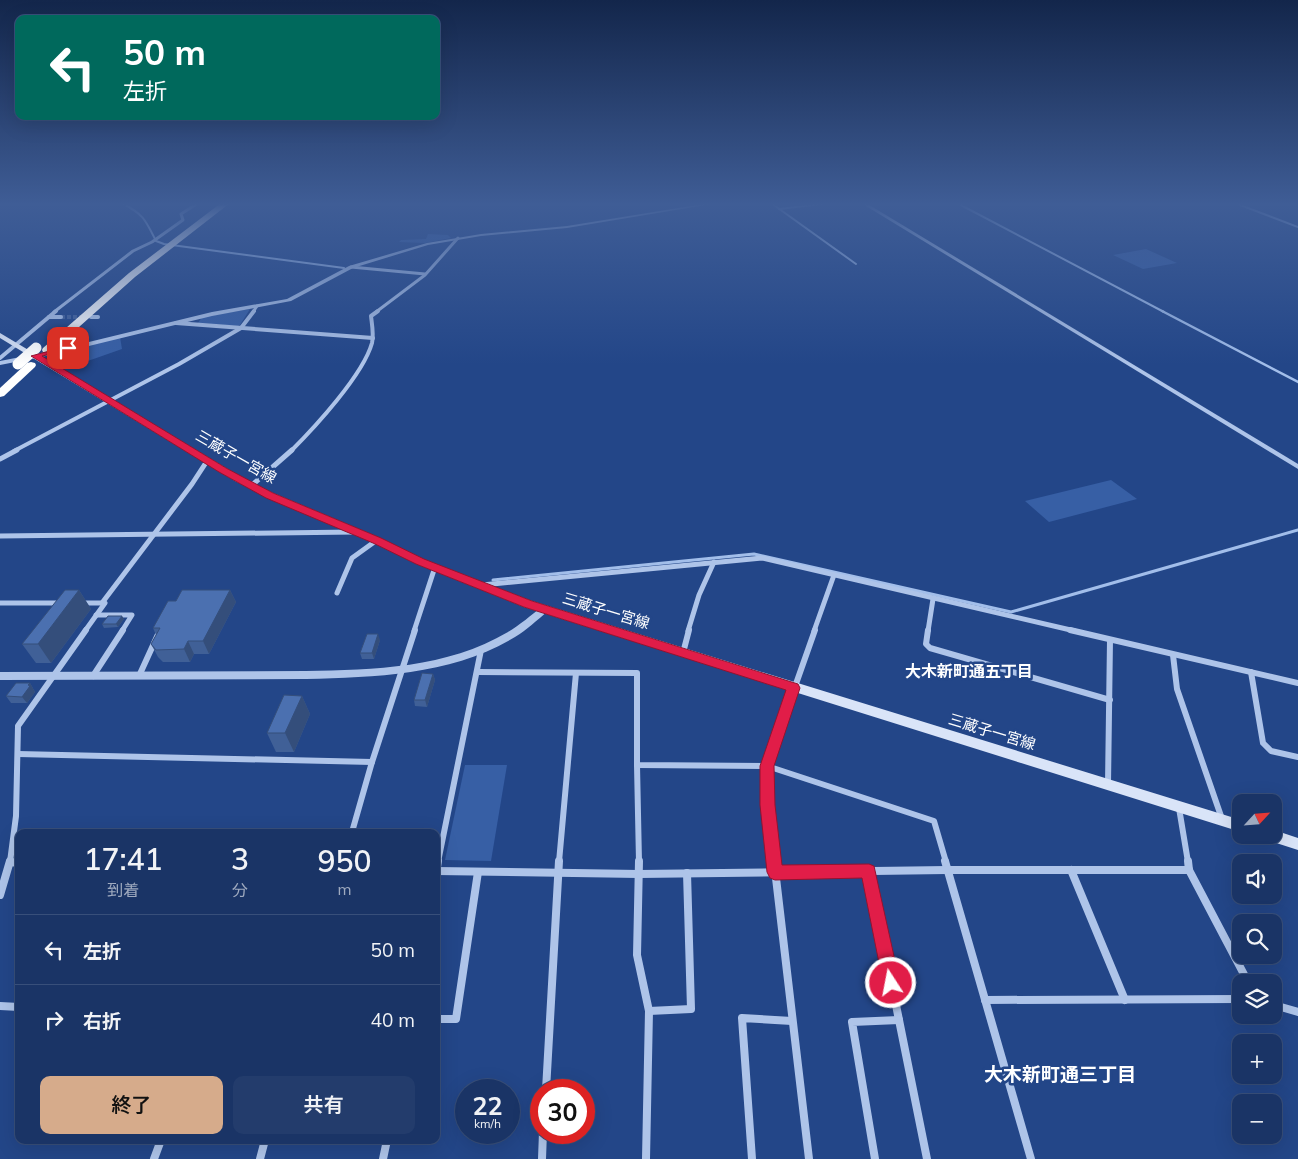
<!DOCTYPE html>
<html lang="ja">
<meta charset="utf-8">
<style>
:root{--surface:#1a3466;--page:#233c6c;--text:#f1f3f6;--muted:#9faabf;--line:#384f7a;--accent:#d6ab8b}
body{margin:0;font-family:Mulish,"Noto Sans JP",sans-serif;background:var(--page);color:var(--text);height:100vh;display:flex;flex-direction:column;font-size:19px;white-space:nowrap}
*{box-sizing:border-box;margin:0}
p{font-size:16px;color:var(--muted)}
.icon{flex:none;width:28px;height:28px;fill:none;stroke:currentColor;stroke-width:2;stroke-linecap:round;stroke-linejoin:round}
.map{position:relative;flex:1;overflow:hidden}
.details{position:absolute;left:15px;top:829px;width:425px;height:315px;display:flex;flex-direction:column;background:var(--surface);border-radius:10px;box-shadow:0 5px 20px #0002,0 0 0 1px var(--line)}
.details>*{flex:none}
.hud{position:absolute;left:15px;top:15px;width:425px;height:105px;border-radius:10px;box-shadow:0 5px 20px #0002,0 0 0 1px var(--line);background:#00695c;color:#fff;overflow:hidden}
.needle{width:32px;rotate:64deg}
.tools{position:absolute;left:1232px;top:794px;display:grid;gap:10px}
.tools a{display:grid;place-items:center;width:50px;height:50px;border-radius:10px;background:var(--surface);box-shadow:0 5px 20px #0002,0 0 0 1px var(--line);font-size:25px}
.speed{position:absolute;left:455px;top:1079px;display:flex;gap:10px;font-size:25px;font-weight:700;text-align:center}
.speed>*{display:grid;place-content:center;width:65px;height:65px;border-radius:50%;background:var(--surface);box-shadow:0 5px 20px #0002,0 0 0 1px var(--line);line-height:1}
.speed small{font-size:12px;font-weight:400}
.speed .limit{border:8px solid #d22;background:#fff;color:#111}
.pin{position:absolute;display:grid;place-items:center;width:42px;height:42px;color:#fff;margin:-21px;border-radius:10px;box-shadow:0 2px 8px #0006}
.me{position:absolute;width:55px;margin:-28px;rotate:349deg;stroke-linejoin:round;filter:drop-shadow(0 0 4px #0008)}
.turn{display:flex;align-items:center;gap:18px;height:105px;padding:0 25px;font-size:22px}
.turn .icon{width:65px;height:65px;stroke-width:2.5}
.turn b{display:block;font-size:35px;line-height:42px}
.eta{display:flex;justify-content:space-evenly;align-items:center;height:85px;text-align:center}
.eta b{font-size:30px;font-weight:600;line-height:35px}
.cta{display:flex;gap:10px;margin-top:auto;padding:10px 25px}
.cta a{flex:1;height:58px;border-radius:10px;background:var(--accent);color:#111;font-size:20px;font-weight:600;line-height:58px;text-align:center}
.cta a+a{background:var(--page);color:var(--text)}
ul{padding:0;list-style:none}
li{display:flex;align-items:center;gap:15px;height:70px;padding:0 25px;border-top:1px solid var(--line)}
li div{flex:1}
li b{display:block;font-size:19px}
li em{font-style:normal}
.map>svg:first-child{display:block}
.green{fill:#375fa5}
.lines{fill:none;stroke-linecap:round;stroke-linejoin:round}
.stream-far2{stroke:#a2beea;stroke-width:2}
.stream-far1{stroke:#a2beea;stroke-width:2.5}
.stream{stroke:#a2beea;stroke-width:3}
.minor-tunnel{stroke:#44629a;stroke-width:4;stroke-dasharray:4 2;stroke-linecap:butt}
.minor-far4{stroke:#aec4e9;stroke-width:3}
.minor-far3{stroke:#aec4e9;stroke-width:4}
.minor-far2{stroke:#aec4e9;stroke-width:5}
.minor-far1{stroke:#aec4e9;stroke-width:6}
.minor{stroke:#aec4e9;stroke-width:8}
.tertiary{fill:#aec4e9;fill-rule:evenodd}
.secondary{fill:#d9e4f8;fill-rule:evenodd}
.motorway{fill:#fff;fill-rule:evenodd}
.motorway-bridge{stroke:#fff;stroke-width:11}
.wall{fill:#406097}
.shaded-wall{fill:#344e7b}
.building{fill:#4b70b0;stroke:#344e7b}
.route{fill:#e11d48;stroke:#92132f}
.labels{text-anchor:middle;stroke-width:5;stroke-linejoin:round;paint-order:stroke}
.street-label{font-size:15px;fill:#fff;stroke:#234688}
.neighbourhood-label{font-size:16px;font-weight:bold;fill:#fff;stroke:#234688}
.near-neighbourhood-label{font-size:19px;font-weight:bold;fill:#fff;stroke:#234688}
</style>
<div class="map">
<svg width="1298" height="1159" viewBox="0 0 1298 1159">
<rect width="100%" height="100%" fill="#234688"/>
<g class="green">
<path d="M 428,234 L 448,235 L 451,238 L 425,243 L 399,242 L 401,240 L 426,239 Z"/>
<path d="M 1146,249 L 1177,263 L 1143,269 L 1113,255 Z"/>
<path d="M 250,309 L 240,325 L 238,326 L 198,323 L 202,317 Z"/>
<path d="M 120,337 L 122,349 L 65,369 L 55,364 L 69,350 Z"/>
<path d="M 1111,480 L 1137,499 L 1049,522 L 1025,501 Z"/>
<path d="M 465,765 L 507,765 L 491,861 L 445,860 Z"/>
</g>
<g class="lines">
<g class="stream-far2">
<path d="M 122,203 C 144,215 145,219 156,241 L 164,244 L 344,268"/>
<path d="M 771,203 L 856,264"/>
<path d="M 957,203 L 1164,312"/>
<path d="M 1235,203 L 1298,227"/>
<path d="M 779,209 L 830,203"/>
</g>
<path class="stream-far1" d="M 1162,311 L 1298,382"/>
<path class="stream" d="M 493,580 L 754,554 L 1011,612 L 1298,530"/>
<path class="minor-tunnel" d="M 61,317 L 86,317"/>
<g class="minor-far4">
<path d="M 351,267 L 425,274"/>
<path d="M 54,312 L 133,251 L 152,242 L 183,220 L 181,214 L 198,203"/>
<path d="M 253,312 L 257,306"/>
<path d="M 376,312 L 425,275 L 458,238"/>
</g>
<g class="minor-far3">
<path d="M 49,317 L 61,317"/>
<path d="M 91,317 L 98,317"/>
<path d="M 176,323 L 373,338"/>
<path d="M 0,358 L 56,311"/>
<path d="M 14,451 L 179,364 L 241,328 L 254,311"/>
<path d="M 291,451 C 315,427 363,375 372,343 C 374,334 372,325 371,316 L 378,311"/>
</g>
<g class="minor-far2">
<path d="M 0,459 L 17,450"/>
<path d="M 251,486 L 292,450"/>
<path d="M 0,536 L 356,532"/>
<path d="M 482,585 L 762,558 L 1075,631"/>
<path d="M 337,593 L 352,558 L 377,540"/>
<path d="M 0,603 L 62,603"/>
<path d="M 80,603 L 104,603"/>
<path d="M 102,603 L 192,484 L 207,461"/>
<path d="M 96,615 L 132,615 L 122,631"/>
<path d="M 85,631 L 105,603"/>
<path d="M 159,631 L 160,629"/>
<path d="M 414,631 L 435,567"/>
<path d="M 688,631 L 699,595 L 714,562"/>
<path d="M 814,631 L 834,575"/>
<path d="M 928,631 L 933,599"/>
</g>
<g class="minor-far1">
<path d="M 928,630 L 926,644 L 930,648 L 1110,700"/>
<path d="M 1070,630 L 1298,683"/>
<path d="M 683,653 L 689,630"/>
<path d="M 1173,655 L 1177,689 L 1222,819"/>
<path d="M 478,672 L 637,673 L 637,765 L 767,766 L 934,821 L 946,862"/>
<path d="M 1251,672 L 1263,743 L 1271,751 L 1298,757"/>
<path d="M 93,676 L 123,630"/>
<path d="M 139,676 L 160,630"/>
<path d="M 18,754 L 372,762"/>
<path d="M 637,765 L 639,862"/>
<path d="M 1108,784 L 1110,640"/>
<path d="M 1179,808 L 1188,862"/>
<path d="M 352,832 L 372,762 L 415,630"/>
<path d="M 10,862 L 16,816 L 18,726 L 86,630"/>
<path d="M 438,862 L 481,650"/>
<path d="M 559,862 L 576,673"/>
<path d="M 774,862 L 767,805 L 767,766 L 815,630"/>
</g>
<g class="minor">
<path d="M 639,861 L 637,955 L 649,1011 L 646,1159"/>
<path d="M 774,861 L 809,1159"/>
<path d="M 945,861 L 1031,1159"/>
<path d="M 1188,861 L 1189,870 L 1248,982"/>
<path d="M 10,862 L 19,863"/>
<path d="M 1071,870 L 1125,1000"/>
<path d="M 436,871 L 639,874 L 947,870 L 1189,870"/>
<path d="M 869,871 L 927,1159"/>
<path d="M 436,873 L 438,861"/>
<path d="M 0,895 L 10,861"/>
<path d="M 985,1000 L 1241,999"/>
<path d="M 1274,1005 L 1298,1012"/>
<path d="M 0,1006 L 19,1007"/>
<path d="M 649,1011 L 691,1009 L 687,873"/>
<path d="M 436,1019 L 456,1019 L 478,872"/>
<path d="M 546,1090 L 559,861"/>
<path d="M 154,1159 L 161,1140"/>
<path d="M 260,1159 L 265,1140"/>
<path d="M 383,1159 L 387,1140"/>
<path d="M 542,1159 L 543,1132"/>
<path d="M 752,1159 L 742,1018 L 792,1021"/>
<path d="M 875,1159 L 852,1022 L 899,1020"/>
</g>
<g class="tertiary">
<path d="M 709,203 L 718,203 L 567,228 L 481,236 L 428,245 L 353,268 L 291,301 L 212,316 L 56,354 L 0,365 L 0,361 L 56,350 L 212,312 L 287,299 L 349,266 L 427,243 L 481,234 L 567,226 Z"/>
<path d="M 861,203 L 866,203 L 1298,464 L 1298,469 Z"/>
<path d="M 545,606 L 550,609 L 548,611 C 537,620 527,630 515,637 C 452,675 377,677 306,679 L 0,680 L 0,672 L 306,671 C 374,670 447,668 508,632 C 520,625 531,615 542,607 Z"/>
</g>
<g class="secondary">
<path d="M 0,333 L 241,477 L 273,493 L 380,538 L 423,560 L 532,601 L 1241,820 L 1241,832 L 524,607 L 417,564 L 374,542 L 267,497 L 235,481 L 0,338 Z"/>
<path d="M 1274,830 L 1298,838 L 1298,850 L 1264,839 L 1262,835 L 1274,835 Z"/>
</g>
<g class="motorway">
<path d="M 221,203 L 230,203 L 135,277 L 51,352 L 43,352 L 42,350 L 43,348 L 129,273 Z"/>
<path d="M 31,362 L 35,363 L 36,365 L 35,367 L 4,396 L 0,397 L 0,388 L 27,363 Z"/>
</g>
<path class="motorway-bridge" d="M 18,364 L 36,348"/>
</g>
<g class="wall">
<path d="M 79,590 L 91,609 L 51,663 L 36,663 L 22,644 Z"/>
<path d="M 230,590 L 236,602 L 209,654 L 194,654 L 190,662 L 163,662 L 158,657 L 151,644 L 156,635 L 153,628 Z"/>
<path d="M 124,619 L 118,627 L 104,628 L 102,624 Z"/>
<path d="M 380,640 L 374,659 L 362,659 L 360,653 Z"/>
<path d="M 433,674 L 435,680 L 427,707 L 415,706 L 414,700 Z"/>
<path d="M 30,683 L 35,692 L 27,703 L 11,703 L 6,696 Z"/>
<path d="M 302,696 L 310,714 L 294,752 L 276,752 L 267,733 Z"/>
</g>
<g class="shaded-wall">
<path d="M 79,590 L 91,609 L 51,663 L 38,644 Z"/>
<path d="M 230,590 L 236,602 L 209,654 L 203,641 Z"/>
<path d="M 122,616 L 124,619 L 118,627 L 116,624 Z"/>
<path d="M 378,634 L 380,640 L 374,659 L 372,653 Z"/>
<path d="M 188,641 L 194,654 L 190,662 L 184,649 Z"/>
<path d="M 433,674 L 435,680 L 427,707 L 425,700 Z"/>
<path d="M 30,683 L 35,692 L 27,703 L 22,697 Z"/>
<path d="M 302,696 L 310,714 L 294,752 L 285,733 Z"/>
</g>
<g class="building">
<path d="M 65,590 L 79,590 L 38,644 L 22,644 Z"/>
<path d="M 182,590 L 230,590 L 203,641 L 188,641 L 184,649 L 156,650 L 151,644 L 160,628 L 153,628 L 168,601 L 176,601 Z"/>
<path d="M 108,616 L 122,616 L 116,624 L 102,624 Z"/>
<path d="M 367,634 L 378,634 L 372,653 L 360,653 Z"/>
<path d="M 422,673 L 433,674 L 425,700 L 414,700 Z"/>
<path d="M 16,683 L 30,683 L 28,685 L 30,686 L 22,697 L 6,696 Z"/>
<path d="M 284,695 L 302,696 L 285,733 L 267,733 Z"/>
</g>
<linearGradient id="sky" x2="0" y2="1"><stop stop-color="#13264b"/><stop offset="0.56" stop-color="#3f5d96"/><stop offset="1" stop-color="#3f5d96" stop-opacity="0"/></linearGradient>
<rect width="1298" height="365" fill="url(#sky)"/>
<path class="route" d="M 68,346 L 72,348 L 70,350 L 42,356 L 226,468 L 273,493 L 381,538 L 424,559 L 532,601 L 798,684 L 800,688 L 774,766 L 775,805 L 782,865 L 869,864 L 874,866 L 900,983 L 898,989 L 891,992 L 885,989 L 883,983 L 862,878 L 775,880 L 770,878 L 767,872 L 760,805 L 760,766 L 786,690 L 524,607 L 416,564 L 373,543 L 266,498 L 219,472 L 31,356 Z"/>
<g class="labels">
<g class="street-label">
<text transform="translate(236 457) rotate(30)" y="5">三蔵子一宮線</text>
<text transform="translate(606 611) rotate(17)" y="5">三蔵子一宮線</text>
<text transform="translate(992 732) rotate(17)" y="5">三蔵子一宮線</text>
</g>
<g class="neighbourhood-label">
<text x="969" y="677">大木新町通五丁目</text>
</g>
<g class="near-neighbourhood-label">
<text x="1060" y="1081">大木新町通三丁目</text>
</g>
</g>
</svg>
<div class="tools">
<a><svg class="needle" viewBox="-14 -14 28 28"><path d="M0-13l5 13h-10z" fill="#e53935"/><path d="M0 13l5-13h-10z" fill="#9faabf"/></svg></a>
<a><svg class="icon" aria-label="sound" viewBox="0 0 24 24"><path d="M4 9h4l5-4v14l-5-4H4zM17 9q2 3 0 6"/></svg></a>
<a><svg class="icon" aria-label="search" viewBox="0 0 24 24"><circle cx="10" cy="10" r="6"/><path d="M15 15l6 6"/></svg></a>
<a><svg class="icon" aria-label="layers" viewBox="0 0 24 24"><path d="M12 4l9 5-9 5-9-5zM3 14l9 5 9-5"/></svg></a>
<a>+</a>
<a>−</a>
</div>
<div class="speed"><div>22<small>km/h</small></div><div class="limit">30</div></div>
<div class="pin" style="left:68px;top:348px;background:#d93025"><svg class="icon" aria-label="arrive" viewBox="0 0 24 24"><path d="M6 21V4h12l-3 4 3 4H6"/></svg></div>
<svg class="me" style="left:891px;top:983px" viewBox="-20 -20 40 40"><circle r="17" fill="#e11d48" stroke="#fff" stroke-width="3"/><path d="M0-11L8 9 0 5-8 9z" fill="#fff"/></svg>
<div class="hud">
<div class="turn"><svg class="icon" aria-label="left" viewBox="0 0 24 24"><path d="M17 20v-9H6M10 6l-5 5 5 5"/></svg><div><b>50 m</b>左折</div></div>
</div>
<section class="details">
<div class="eta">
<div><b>17:41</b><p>到着</p></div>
<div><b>3</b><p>分</p></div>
<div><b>950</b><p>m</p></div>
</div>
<ul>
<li><svg class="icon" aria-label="left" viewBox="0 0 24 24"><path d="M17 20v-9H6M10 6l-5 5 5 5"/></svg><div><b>左折</b></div><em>50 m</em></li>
<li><svg class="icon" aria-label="right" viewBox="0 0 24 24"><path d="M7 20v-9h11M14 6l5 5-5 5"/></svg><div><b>右折</b></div><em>40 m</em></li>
</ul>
<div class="cta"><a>終了</a><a>共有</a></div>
</section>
</div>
